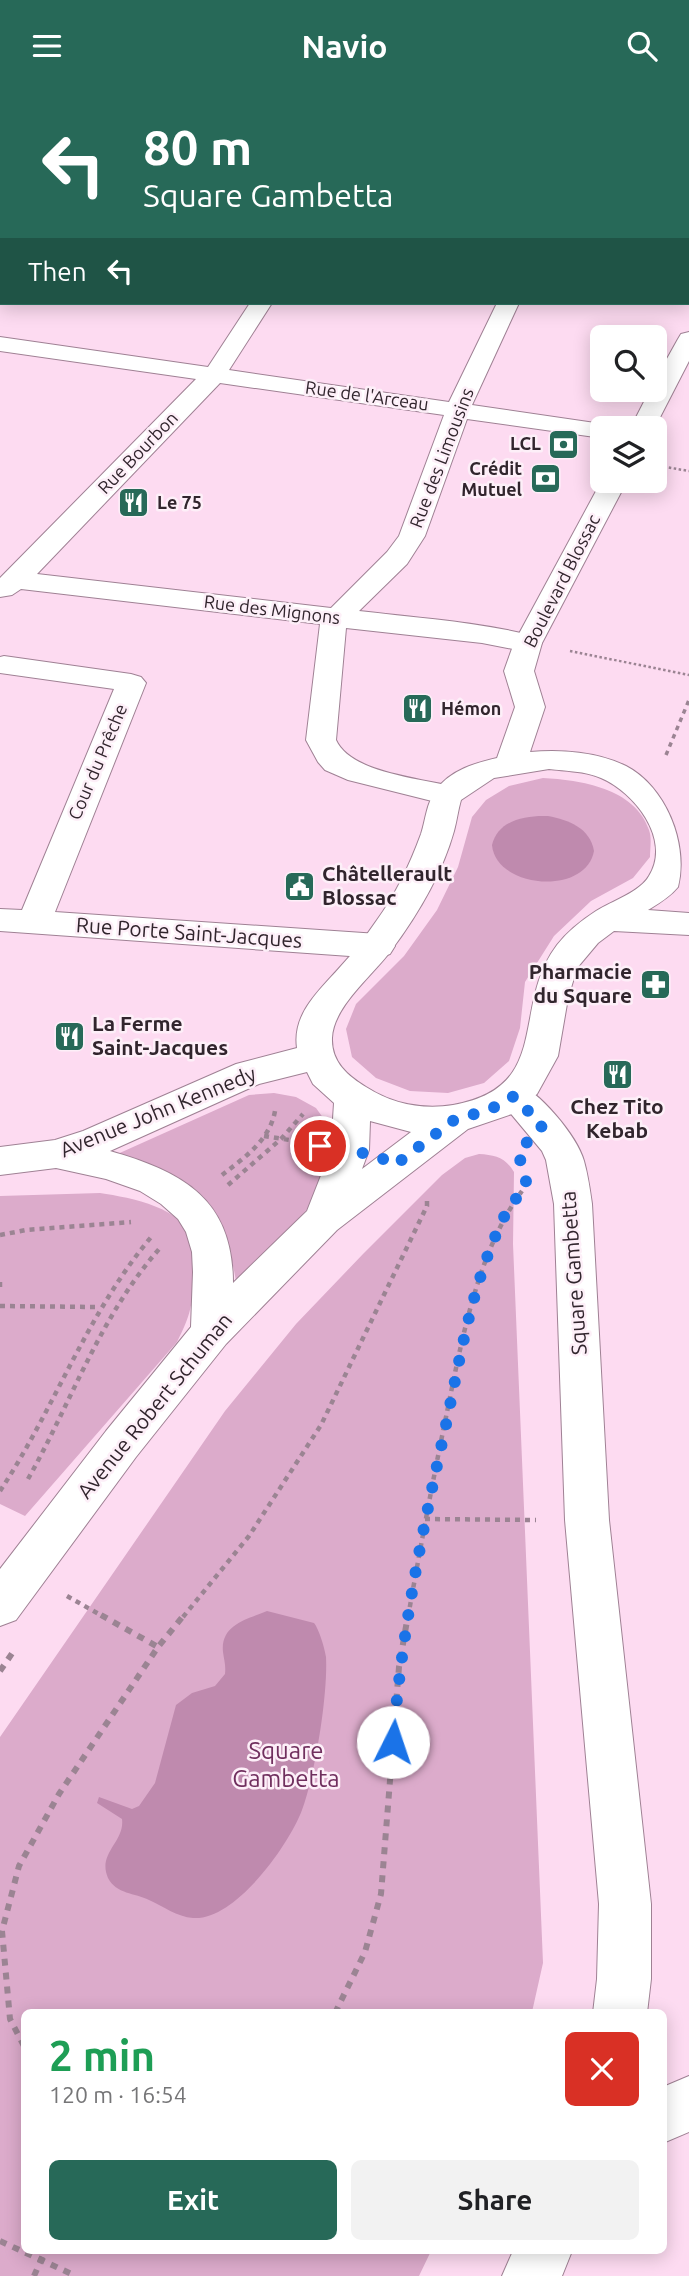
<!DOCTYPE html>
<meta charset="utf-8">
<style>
:root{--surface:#fff;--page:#f2f2f2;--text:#202124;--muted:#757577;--accent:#276958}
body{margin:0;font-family:Ubuntu,sans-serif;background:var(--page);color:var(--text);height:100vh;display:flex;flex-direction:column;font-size:26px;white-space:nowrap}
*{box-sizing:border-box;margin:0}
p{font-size:23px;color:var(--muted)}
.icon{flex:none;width:38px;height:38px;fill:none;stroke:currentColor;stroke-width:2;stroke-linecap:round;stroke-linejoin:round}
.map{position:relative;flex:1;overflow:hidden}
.sheet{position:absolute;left:21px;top:1918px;width:646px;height:245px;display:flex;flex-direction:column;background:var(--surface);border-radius:10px;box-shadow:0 4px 18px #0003}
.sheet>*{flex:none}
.guide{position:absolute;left:0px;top:0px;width:690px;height:214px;box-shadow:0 4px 18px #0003;background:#276958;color:#fff;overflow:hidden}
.controls{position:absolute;left:590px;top:234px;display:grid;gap:14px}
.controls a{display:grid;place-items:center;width:77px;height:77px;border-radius:10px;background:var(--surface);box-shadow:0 4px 18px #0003;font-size:35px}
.pin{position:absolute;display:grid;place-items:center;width:60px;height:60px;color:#fff;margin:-30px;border:4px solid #fff;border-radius:50%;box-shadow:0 2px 7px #0007}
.me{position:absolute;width:77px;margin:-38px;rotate:4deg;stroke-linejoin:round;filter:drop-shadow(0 0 5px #0008)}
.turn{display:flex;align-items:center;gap:24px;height:147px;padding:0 28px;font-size:32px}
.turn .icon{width:91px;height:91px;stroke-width:2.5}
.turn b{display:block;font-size:49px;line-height:60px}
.then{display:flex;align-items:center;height:66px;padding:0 28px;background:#0003;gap:14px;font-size:26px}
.round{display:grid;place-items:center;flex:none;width:74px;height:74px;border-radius:10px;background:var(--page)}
.summary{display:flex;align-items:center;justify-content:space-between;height:119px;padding:0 28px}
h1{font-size:42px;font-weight:600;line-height:52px;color:#1e9e55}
.primary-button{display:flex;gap:14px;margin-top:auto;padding:14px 28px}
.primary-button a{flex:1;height:80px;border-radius:10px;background:var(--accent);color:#fff;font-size:28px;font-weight:600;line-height:80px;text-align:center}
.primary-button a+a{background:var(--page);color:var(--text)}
header{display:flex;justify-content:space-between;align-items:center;height:91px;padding:0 28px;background:var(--accent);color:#fff;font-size:32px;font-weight:600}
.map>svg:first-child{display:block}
.green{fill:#dcabcb}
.water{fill:#bf8aae}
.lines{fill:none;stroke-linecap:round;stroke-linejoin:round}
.minor-casing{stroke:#9f8194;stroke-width:2}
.major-casing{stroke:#9f8194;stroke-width:2}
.path-far3{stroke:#9b8493;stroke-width:2.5;stroke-dasharray:2.5 2.5;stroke-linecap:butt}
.path-far2{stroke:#9b8493;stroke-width:3.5;stroke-dasharray:4.5 4.5;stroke-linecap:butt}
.path-far1{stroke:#9b8493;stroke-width:4.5;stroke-dasharray:5 5;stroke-linecap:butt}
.path{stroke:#9b8493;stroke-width:6;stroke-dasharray:7 7;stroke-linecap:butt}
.minor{fill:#fff;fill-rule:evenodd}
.major{fill:#fff;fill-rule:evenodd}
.route{stroke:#1a73e8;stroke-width:12;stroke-dasharray:0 21.6}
.labels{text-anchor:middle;stroke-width:5;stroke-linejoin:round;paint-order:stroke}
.far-street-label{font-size:18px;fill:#31252d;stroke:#fdeff8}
.far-poi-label{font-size:18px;font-weight:bold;fill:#31252d;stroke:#fdeff8;text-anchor:end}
.poi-label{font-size:21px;font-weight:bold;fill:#31252d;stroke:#fdeff8;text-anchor:start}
.street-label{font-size:21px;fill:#31252d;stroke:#fdeff8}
.near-park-label{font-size:24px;fill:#702f5e;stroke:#fdeff8}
</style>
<header><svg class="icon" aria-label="menu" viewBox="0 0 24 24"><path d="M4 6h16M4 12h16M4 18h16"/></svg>Navio<svg class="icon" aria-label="search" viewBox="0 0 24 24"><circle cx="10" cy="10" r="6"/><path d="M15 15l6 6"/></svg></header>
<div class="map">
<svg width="689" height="2185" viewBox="0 0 689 2185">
<rect width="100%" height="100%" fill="#fddbf1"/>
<g class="green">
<path d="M 543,687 C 580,689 635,697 649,739 C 652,747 650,758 650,766 L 633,787 L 591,810 L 554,845 L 525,891 L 520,937 L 509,970 L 484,992 L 448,1002 L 410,1000 L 376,987 L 352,966 L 346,938 L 356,913 L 404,865 L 437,819 L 458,776 L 472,726 L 486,709 L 509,695 Z"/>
<path d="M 274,1002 L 296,1006 L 316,1017 L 334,1042 L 336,1062 L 318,1106 L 237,1196 C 222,1105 202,1088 113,1065 L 249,1004 Z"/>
<path d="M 479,1063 C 495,1064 505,1066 514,1081 L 513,1153 L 543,1872 L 532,1921 L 24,1922 L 24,2160 L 431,2160 L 419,2185 L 0,2185 L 0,1646 L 225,1320 L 296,1233 L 363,1163 L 442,1084 L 465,1067 Z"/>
<path d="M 100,1102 C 132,1107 184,1116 195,1152 C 198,1161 195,1175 194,1184 C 192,1216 191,1223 177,1251 L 25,1425 L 0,1413 L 0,1105 Z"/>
</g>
<g class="water">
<path d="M 548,725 C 569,729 590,737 594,760 C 586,805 496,798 492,754 C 498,729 526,724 548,725 Z"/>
<path d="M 267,1520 L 314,1532 C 319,1538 325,1558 326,1566 C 328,1604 315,1684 302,1719 C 289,1754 235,1830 193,1827 C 177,1826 163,1815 149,1809 C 135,1802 116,1803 108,1787 C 97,1762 125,1751 122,1728 L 97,1712 L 99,1706 L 132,1718 L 139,1715 L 155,1692 L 176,1614 L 192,1602 L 215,1595 L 225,1583 C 226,1574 224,1569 223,1561 C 220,1533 249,1528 267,1520 Z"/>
</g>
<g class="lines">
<defs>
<g id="minor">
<path d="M 239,0 L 257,0 L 238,2 Z"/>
<path d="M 396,0 L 414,0 L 395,2 Z"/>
<path d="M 443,0 L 476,0 L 477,2 L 444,2 Z"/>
<path d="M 2,84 L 2,97 L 0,97 L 0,85 Z"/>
<rect x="688" y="112" width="1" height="12"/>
<path d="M 250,212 L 272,212 L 229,279 L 449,311 L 497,212 L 519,212 L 472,314 L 602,333 L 613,338 L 602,338 L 602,347 L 467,328 L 425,445 L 407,473 L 359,520 C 419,527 480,531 538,546 L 542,552 L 538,558 L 528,561 L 482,552 L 346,537 L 336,649 C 351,683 426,688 459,697 L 464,704 L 459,711 L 448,714 L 348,689 L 325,679 L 318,671 L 306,649 L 320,533 L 21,498 L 12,504 L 0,506 L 0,487 L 196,288 L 0,260 L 0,246 L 208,276 ZM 220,292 L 444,324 L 399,445 L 387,461 L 331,517 L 37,483 Z"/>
<path d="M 4,565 L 131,583 L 141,586 L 146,592 L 55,821 L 378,843 L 390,847 L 395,855 L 390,863 L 378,867 L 0,840 L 0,818 L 22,819 L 114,598 L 0,582 L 0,566 Z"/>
<path d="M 514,991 C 539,999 577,1045 584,1070 C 588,1084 590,1099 592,1113 L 609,1429 L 651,1813 L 651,1888 L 647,1922 L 593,1922 L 597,1888 L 599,1813 L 565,1429 L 554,1113 L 546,1069 L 542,1060 L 496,1005 L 501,995 Z"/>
<path d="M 689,1985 L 689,2041 L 663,2052 L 663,1996 Z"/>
<path d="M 513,2160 L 572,2160 L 562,2185 L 502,2185 Z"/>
</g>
<g id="major">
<path d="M 689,241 L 689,270 L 654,338 L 630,338 L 650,299 L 654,299 L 654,291 L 678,248 L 681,243 Z"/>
<path d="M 602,389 L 627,390 L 542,552 L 534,580 L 545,616 L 530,661 C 561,658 598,661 626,675 C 665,695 689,752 678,796 C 670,806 658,813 648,819 L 689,822 L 689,844 L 614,840 L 598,852 L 577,877 L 568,907 L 558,965 L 537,1003 L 512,1023 L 468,1038 L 337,1139 L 226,1253 L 136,1366 L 16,1529 L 0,1535 L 0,1478 L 106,1340 L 191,1236 L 193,1181 L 192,1161 L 186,1141 L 178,1128 L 161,1113 L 140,1100 L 106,1088 L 56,1077 L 0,1084 L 0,1056 L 55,1049 L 83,1040 L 236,973 L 297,957 C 292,922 320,899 341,875 C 354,861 366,845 377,829 C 396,803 410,773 421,743 C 426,728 426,712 437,698 C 451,679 475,672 497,667 L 515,616 L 504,580 L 514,552 ZM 549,678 C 566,680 585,680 601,687 C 634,701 672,748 649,785 C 640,801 612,810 596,820 C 582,829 568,840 557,854 C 510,916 554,996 453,1014 C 423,1019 392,1013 366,996 C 348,985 331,971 332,947 C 333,916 372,885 390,861 C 417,825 442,783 454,740 C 457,729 458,719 461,709 L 494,687 ZM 307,981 L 313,993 L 334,1012 L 331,1059 L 307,1120 L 233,1192 C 233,1108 183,1081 110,1060 L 259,993 ZM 370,1030 L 411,1041 L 362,1078 L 369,1059 Z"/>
</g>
</defs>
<use href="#minor" class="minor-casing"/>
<use href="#major" class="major-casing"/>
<g class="path-far3">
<path d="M 573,2 L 575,0"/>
<path d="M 638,2 L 650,0"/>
<path d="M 684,2 L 687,0"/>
<path d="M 654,374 L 689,380"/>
<path d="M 570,560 L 689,584"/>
</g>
<path class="path-far2" d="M 666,664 L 689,609"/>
<g class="path-far1">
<path d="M 264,1045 L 302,1051"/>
<path d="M 222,1084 C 244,1067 270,1049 275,1020"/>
<path d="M 228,1094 L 281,1048 L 303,1023"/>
<path d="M 0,1144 L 26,1139 L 131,1131"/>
<path d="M 0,1191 L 0,1201"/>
<path d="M 0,1215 L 97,1216"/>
<path d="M 28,1388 C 72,1310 100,1225 160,1157"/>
<path d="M 0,1400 C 55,1317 87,1222 152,1145"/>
<path d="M 425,1428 L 536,1429"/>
<path d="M 67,1505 L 104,1526"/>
<path d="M 183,1526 L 249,1445 L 321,1334 L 427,1115 L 427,1108"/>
<path d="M 408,1526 C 420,1459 432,1393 446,1326 C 461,1253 477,1161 522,1100"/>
</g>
<g class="path">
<path d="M 101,1524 L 158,1556"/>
<path d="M 0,1580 L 13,1561"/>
<path d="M 335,1922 L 365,1861 L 381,1803 L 399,1576 L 408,1524"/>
<path d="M 24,1955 L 10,1928 L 2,1840 L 19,1775 L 59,1703 L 158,1556 L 184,1524"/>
<path d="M 0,2150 L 76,2185"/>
<path d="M 34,2185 L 45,2160"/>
</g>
<use href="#minor" class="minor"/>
<use href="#major" class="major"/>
</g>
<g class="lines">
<path class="route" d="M 320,1055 L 375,1064 L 395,1074 L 454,1029 L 491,1018 L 514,1005 L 542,1035 L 518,1061 L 527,1094 C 520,1104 510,1113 505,1124 C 471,1193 460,1269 444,1343 C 421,1445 401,1547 393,1651"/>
</g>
<defs>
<symbol id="bank-square" viewBox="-11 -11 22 22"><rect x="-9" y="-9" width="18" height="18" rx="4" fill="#276958" stroke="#fdeff8"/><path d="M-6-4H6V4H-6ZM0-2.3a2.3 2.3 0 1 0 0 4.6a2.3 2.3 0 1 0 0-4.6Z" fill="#fff"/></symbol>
<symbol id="restaurant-square" viewBox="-11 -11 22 22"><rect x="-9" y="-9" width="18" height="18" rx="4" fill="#276958" stroke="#fdeff8"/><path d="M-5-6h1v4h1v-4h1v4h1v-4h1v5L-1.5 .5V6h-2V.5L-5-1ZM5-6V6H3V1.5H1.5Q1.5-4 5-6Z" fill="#fff"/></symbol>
<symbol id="civic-square" viewBox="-11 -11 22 22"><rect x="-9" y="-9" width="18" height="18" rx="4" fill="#276958" stroke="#fdeff8"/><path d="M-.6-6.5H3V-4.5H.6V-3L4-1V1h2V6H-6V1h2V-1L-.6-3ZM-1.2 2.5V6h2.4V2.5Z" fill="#fff"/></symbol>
<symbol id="pharmacy-square" viewBox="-11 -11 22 22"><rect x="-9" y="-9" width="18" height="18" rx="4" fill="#276958" stroke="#fdeff8"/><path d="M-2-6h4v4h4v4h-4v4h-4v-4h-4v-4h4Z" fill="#fff"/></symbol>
</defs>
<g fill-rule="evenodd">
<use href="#bank-square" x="546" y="336" width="35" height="35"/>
<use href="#bank-square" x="528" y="370" width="35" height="35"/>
<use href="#restaurant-square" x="116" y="394" width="35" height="35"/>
<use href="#restaurant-square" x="400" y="600" width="35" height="35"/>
<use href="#civic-square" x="282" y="778" width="35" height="35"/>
<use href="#pharmacy-square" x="638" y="876" width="35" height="35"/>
<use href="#restaurant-square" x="52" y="928" width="35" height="35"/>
<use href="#restaurant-square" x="600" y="966" width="35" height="35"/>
</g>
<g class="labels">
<g class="far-street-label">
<text transform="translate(367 305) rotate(8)" y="6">Rue de l'Arceau</text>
<text transform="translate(138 362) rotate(-46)" y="6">Rue Bourbon</text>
<text transform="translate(442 367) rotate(-69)" y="6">Rue des Limousins</text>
<text transform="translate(562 490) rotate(-63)" y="6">Boulevard Blossac</text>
<text transform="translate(272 519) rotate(7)" y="6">Rue des Mignons</text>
<text transform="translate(98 671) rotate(-67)" y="6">Cour du Prêche</text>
</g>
<g class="far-poi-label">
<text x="541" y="359">LCL</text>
<text x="522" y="384">Crédit<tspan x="522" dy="21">Mutuel</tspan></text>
<text x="157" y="418" text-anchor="start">Le 75</text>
<text x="441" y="624" text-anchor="start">Hémon</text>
</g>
<g class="poi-label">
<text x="322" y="790">Châtellerault<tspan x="322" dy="24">Blossac</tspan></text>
<text x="632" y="888" text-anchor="end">Pharmacie<tspan x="632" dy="24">du Square</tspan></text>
<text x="92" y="940">La Ferme<tspan x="92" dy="24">Saint-Jacques</tspan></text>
<text x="617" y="1023" text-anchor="middle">Chez Tito<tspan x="617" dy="24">Kebab</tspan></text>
</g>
<g class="street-label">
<text transform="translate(189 842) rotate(4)" y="7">Rue Porte Saint-Jacques</text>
<text transform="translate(158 1021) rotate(-22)" y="7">Avenue John Kennedy</text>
<text transform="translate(574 1182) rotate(-94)" y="7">Square Gambetta</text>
<text transform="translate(155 1315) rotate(-51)" y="7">Avenue Robert Schuman</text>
</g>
<g class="near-park-label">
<text x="286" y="1668">Square<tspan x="286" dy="28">Gambetta</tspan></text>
</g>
</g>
</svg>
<div class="controls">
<a><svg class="icon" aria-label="search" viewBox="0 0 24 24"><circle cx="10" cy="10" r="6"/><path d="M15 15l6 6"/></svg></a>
<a><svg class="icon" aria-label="layers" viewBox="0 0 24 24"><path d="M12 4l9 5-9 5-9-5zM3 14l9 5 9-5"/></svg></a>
</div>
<div class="pin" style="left:320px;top:1055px;background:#d93025"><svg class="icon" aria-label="arrive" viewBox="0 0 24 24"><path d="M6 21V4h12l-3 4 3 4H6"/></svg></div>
<svg class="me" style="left:393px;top:1651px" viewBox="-20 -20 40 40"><circle r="19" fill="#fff"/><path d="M0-13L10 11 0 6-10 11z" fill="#1a73e8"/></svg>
<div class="guide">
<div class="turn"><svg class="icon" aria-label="left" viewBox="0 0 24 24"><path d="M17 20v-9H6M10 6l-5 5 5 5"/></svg><div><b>80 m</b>Square Gambetta</div></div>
<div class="then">Then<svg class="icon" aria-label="left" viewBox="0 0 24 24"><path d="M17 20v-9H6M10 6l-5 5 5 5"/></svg></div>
</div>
<section class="sheet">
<div class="summary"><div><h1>2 min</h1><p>120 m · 16:54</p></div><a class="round" style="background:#d93025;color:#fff"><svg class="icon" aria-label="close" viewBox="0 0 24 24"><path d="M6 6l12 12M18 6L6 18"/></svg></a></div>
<div class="primary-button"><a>Exit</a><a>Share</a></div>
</section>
</div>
